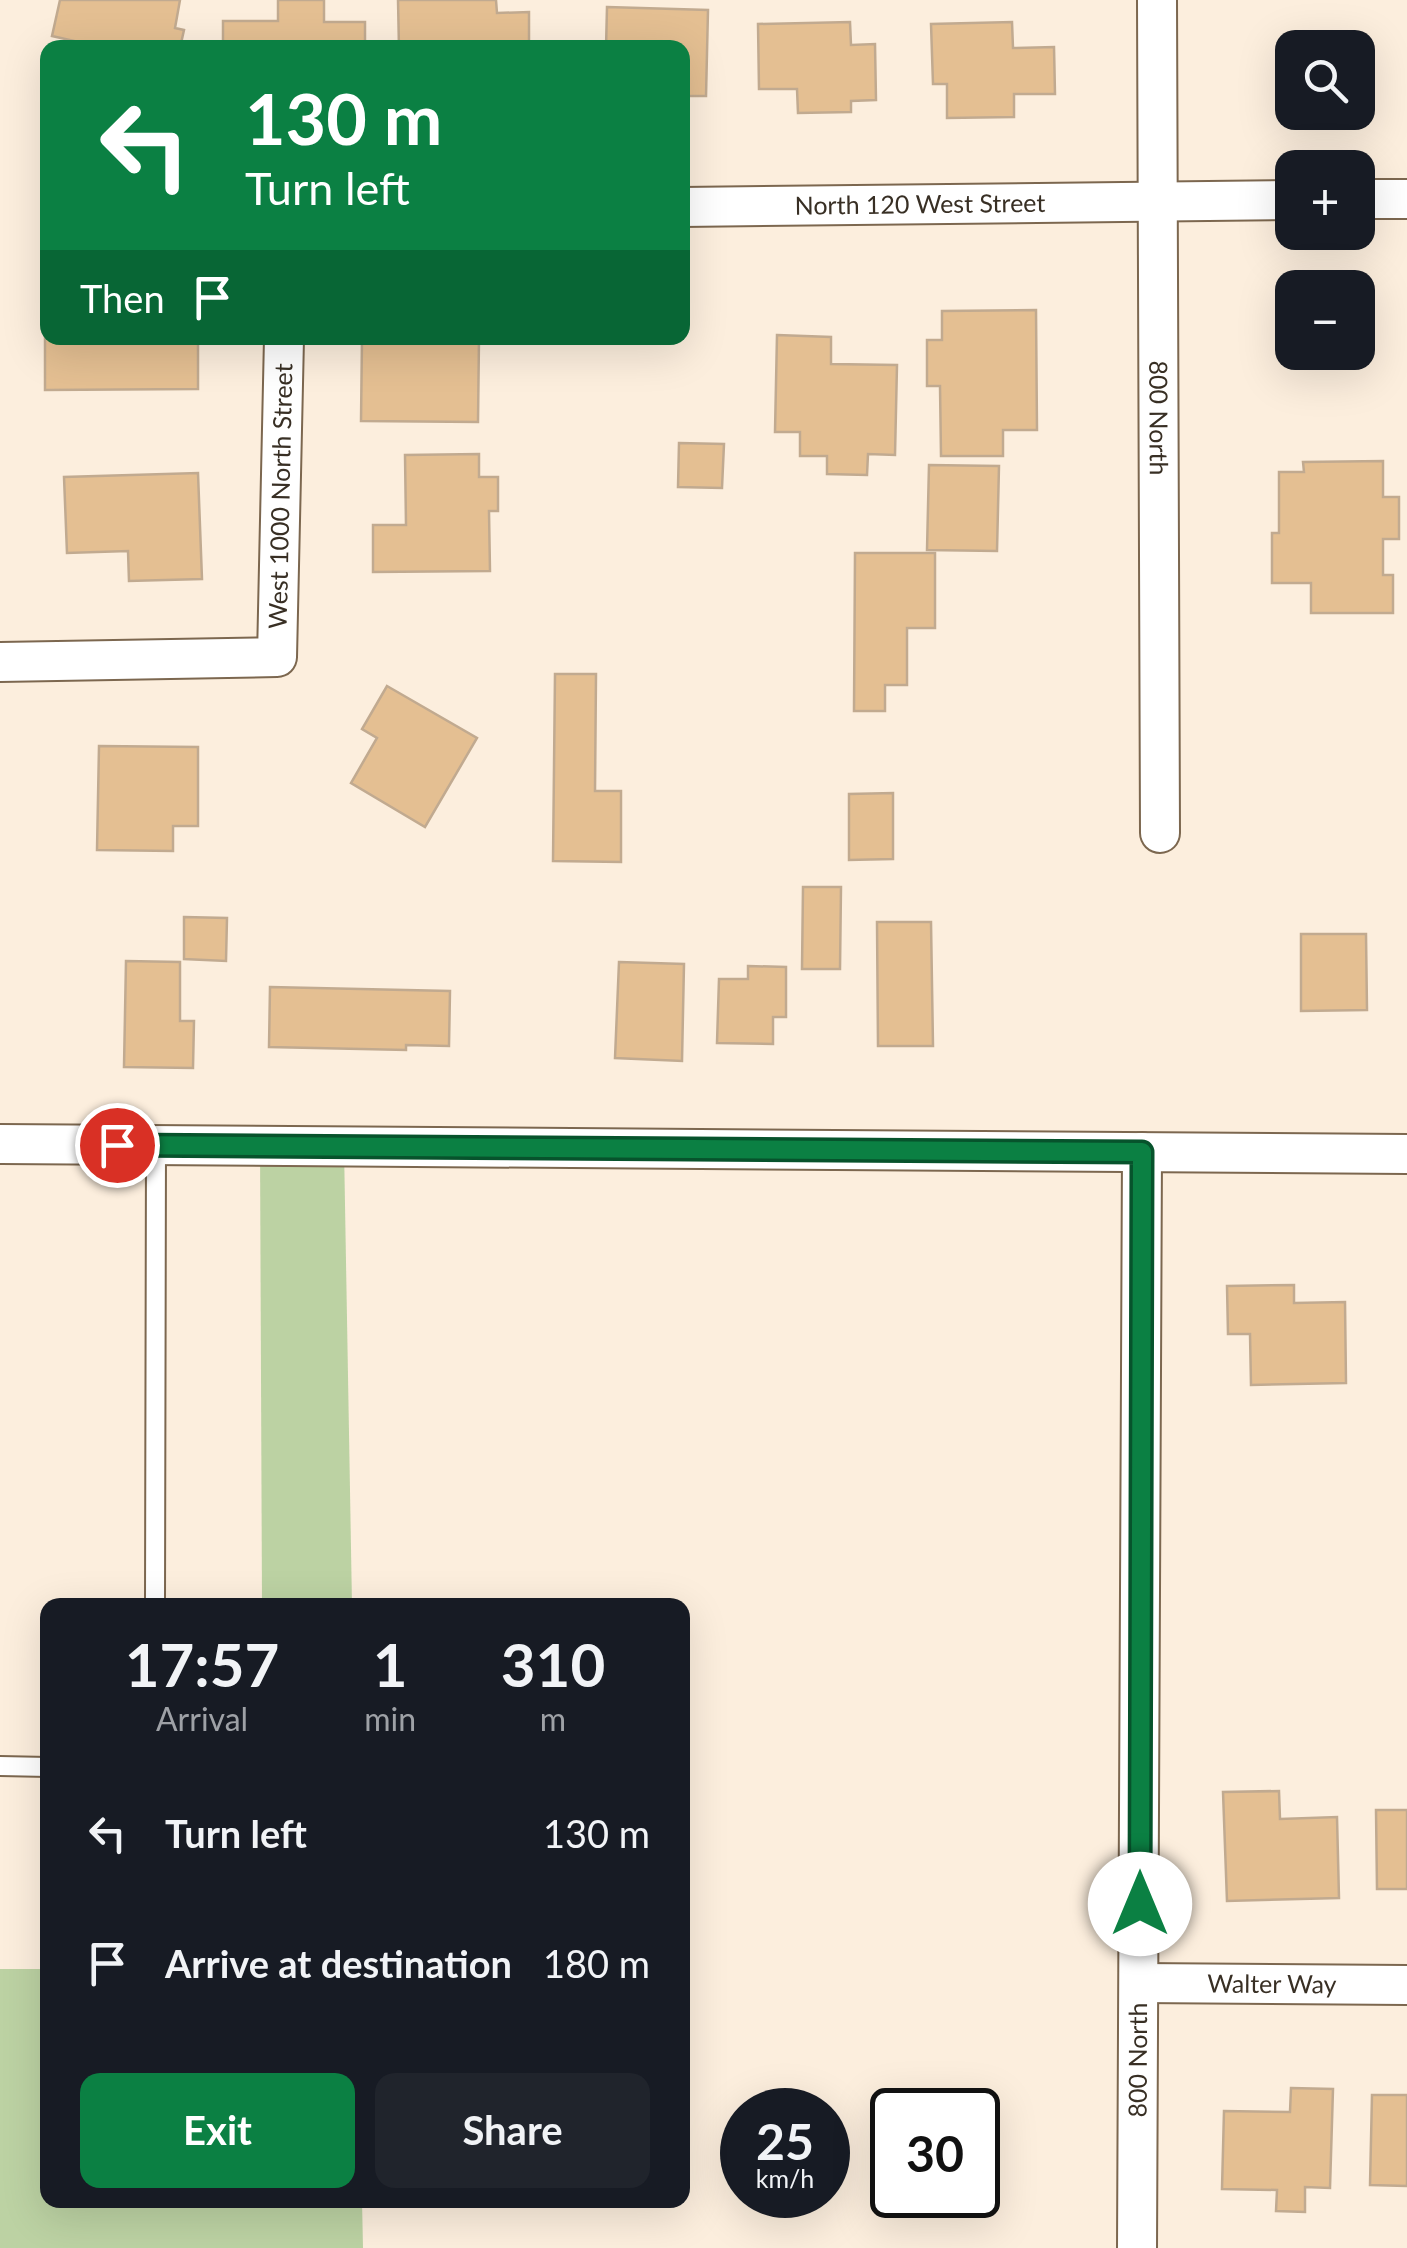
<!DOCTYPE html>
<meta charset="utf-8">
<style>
:root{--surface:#171b24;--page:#20242c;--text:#f1f3f6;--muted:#9ea1a6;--accent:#0b8043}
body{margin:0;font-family:Lato,sans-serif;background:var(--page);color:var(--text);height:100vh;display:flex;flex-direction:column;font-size:38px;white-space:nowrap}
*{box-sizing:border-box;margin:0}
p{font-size:32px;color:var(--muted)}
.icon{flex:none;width:55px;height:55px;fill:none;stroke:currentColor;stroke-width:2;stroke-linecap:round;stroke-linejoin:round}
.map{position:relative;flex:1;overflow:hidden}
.details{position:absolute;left:40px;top:1598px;width:650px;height:610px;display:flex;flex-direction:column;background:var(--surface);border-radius:20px;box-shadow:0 10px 40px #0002}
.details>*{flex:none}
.banner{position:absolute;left:40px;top:40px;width:650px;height:305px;border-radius:20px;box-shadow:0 10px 40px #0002;background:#0b8043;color:#fff;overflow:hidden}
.buttons{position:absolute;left:1275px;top:30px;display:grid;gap:20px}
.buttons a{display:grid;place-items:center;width:100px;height:100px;border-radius:20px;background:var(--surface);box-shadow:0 10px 40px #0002;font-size:50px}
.speed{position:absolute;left:720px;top:2088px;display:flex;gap:20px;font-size:50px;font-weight:700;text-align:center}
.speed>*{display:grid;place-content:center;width:130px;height:130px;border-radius:50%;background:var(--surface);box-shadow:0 10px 40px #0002;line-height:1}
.speed small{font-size:25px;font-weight:400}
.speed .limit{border:5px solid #111;border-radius:15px;background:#fff;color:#111}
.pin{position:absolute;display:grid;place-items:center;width:85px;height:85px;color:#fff;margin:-42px;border:5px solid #fff;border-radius:50%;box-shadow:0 2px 10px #0007}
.me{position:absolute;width:110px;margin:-55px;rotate:0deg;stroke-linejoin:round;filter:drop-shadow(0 0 8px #0008)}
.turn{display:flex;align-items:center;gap:35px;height:210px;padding:0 40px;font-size:45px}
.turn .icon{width:130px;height:130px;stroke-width:2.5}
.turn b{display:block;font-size:70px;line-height:85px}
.then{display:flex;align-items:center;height:95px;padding:0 40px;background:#0003;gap:20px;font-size:38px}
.eta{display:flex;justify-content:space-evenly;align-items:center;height:170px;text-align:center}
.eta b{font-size:60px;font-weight:700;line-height:70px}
.button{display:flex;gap:20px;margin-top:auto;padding:20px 40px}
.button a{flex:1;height:115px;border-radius:20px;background:var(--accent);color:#fff;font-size:40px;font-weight:700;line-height:115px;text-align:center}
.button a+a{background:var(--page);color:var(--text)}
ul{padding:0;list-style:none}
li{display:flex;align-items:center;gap:30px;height:130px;padding:0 40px}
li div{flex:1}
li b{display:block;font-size:38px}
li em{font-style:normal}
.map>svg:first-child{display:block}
.green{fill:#bcd2a3}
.building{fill:#e4bf92;stroke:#c1aa90;stroke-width:2.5}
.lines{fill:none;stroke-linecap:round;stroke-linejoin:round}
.service-casing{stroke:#7c674f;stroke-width:22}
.minor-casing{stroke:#7c674f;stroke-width:42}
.service{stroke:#fff;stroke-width:18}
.minor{stroke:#fff;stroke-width:38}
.route-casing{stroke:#07532c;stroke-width:25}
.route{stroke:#0b8043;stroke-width:18}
.labels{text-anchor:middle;stroke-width:9;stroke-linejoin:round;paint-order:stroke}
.street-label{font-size:25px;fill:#382f24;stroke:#fefefe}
</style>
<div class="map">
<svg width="1407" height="2248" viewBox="0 0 1407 2248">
<rect width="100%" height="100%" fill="#fceedd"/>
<g class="green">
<path d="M 260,1146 L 344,1147 L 352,1605 L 262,1605 Z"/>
<path d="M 0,1969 L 47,1969 L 48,2200 L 362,2200 L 363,2248 L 0,2248 Z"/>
</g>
<g class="building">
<path d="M 60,0 L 180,0 L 175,28 L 184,30 L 180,48 L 105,48 L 52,36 Z"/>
<path d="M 278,0 L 324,0 L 324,22 L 365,22 L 365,48 L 223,48 L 223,21 L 278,21 Z"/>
<path d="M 398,0 L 496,0 L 497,13 L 529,12 L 529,48 L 399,48 Z"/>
<path d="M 607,7 L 708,10 L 706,96 L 682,96 L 682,48 L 606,48 Z"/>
<path d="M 850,22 L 851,45 L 875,44 L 876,100 L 851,101 L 851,112 L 798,113 L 797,89 L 759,89 L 758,24 Z"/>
<path d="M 1012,22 L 1013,48 L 1054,47 L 1055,94 L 1014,94 L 1014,117 L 947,118 L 947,84 L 933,84 L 931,24 Z"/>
<path d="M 1036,310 L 1037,430 L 1003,430 L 1003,456 L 941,456 L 940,386 L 927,386 L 927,340 L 942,340 L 942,311 Z"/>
<path d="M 45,333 L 48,338 L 198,338 L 198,389 L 45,390 Z"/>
<path d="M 777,335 L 831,337 L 831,364 L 897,365 L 895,455 L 868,454 L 867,475 L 827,474 L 827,456 L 800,456 L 800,432 L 775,432 Z"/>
<path d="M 362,338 L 479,338 L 478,422 L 361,421 Z"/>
<path d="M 679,443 L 724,444 L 722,488 L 678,487 Z"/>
<path d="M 479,454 L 479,477 L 498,477 L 498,511 L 489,511 L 490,571 L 373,572 L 373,525 L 406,525 L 405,455 Z"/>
<path d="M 1383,461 L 1383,497 L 1399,497 L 1399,539 L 1383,539 L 1383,575 L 1393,575 L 1393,613 L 1311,613 L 1311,583 L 1272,583 L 1272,533 L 1279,533 L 1279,472 L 1304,472 L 1303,462 Z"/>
<path d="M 929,465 L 999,466 L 997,551 L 927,550 Z"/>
<path d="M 198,473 L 202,579 L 129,581 L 128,551 L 67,553 L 64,477 Z"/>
<path d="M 855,553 L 935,553 L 935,628 L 907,628 L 907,685 L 885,685 L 885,711 L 854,711 Z"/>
<path d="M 555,674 L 596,674 L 595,791 L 621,791 L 621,862 L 553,861 Z"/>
<path d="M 387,686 L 477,738 L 425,827 L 351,783 L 377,738 L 362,729 Z"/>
<path d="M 99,746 L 198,747 L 198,826 L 173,826 L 173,851 L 97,850 Z"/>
<path d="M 893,793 L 893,859 L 849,860 L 849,794 Z"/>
<path d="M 803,887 L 841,887 L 840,969 L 802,969 Z"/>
<path d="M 184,917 L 227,918 L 226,961 L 184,959 Z"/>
<path d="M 877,922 L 931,922 L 933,1046 L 878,1046 Z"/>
<path d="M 1301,934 L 1366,934 L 1367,1010 L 1301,1011 Z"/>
<path d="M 126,961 L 180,962 L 180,1021 L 194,1021 L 193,1068 L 124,1067 Z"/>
<path d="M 619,962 L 684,964 L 682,1061 L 615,1058 Z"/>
<path d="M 748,966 L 786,967 L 786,1017 L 773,1017 L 773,1044 L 717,1043 L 719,979 L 748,979 Z"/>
<path d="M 270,987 L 450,991 L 449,1046 L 406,1045 L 406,1050 L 269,1047 Z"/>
<path d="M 1294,1285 L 1294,1303 L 1345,1302 L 1346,1383 L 1251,1385 L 1250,1334 L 1228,1334 L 1227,1286 Z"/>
<path d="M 1279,1791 L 1280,1819 L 1337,1817 L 1339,1898 L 1227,1901 L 1223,1792 Z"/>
<path d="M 1376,1810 L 1407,1810 L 1407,1889 L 1377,1889 Z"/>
<path d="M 1291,2088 L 1333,2089 L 1330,2188 L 1305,2187 L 1305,2212 L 1276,2211 L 1277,2190 L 1222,2189 L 1224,2111 L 1290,2112 Z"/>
<path d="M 1372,2095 L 1407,2095 L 1407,2186 L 1370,2185 Z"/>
</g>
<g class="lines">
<defs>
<g id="service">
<path d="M 155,1605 L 156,1145"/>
<path d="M 0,1766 L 48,1767"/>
</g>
<g id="minor">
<path id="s1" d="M 1157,0 L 1160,833"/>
<path d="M 1358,199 L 1407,199"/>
<path id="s2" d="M 682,207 L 1292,200"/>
<path id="s3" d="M 0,662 L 277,657 L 284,338"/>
<path d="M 0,1144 L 1407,1154"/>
<path id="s4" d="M 1140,1983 L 1407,1985"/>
<path id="s5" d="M 1137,2248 L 1142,1152"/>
</g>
</defs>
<use href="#service" class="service-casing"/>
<use href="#minor" class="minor-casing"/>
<use href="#service" class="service"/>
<use href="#minor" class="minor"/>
</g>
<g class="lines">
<defs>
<path id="route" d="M 117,1145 L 1142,1152 L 1140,1904"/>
</defs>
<use href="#route" class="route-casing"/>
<use href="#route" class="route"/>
</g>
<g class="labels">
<g class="street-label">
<text dy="9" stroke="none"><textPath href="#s2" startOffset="238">North 120 West Street</textPath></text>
<text dy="9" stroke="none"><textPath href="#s1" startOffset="418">800 North</textPath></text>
<text dy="9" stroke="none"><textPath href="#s3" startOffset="438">West 1000 North Street</textPath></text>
<text dy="9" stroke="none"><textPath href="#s4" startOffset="132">Walter Way</textPath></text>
<text dy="9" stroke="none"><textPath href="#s5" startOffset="188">800 North</textPath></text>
</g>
</g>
</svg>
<div class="buttons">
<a><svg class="icon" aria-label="search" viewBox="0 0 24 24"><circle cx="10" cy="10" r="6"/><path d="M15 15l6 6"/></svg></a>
<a>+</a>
<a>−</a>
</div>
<div class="speed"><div>25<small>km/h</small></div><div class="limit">30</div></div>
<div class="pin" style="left:117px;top:1145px;background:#d93025"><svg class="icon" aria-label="arrive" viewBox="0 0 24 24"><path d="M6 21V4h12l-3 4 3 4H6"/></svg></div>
<svg class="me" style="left:1140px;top:1904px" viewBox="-20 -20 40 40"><circle r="19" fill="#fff"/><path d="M0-13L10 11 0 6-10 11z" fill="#0b8043"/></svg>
<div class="banner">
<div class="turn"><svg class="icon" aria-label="left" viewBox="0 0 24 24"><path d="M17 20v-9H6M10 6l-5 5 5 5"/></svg><div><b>130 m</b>Turn left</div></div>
<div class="then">Then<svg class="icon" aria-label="arrive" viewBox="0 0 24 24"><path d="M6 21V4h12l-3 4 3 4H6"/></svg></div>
</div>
<section class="details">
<div class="eta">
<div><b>17:57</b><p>Arrival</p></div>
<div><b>1</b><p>min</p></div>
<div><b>310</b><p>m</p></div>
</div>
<ul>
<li><svg class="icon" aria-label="left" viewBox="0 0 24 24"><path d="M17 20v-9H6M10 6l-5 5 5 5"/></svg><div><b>Turn left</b></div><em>130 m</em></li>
<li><svg class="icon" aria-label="arrive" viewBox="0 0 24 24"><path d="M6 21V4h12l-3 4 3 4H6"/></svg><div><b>Arrive at destination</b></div><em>180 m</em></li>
</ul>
<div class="button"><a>Exit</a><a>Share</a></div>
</section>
</div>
